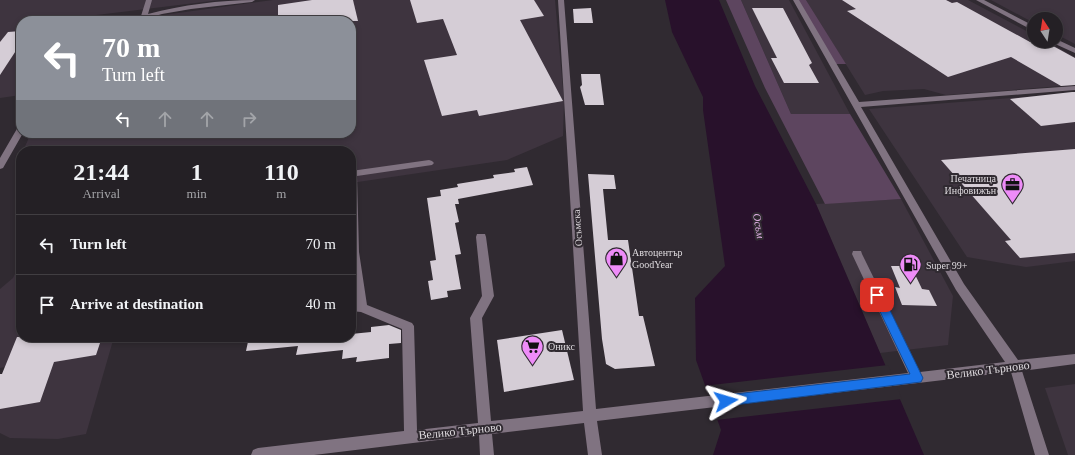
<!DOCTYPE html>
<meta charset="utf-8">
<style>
:root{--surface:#242025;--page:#302d32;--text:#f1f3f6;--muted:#a3a3a7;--line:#413e42}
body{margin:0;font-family:"Times New Roman",serif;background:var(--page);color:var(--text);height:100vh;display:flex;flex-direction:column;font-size:15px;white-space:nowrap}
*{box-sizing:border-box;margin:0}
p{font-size:13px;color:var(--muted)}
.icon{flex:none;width:22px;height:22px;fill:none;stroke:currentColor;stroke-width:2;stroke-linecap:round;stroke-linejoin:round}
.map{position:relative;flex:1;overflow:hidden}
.sheet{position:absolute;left:16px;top:146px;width:340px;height:196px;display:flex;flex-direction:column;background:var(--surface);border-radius:16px;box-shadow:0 2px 6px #0003,0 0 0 1px var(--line)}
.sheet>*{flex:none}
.hud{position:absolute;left:16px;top:16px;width:340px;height:122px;border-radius:16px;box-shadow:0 2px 6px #0003,0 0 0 1px var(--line);background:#8c9099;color:#fff;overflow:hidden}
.needle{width:26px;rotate:348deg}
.fabs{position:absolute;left:1027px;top:12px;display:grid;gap:8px}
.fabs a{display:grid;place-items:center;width:36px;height:36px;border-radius:50%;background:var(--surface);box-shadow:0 2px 6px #0003,0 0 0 1px var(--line);font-size:20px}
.pin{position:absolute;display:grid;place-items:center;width:34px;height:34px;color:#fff;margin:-17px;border-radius:8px;box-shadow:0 2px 6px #0006}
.me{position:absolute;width:44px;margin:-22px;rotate:83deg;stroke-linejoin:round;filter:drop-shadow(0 0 3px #0008)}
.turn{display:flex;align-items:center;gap:14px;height:84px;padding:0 20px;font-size:18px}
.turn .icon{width:52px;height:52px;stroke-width:2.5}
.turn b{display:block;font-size:28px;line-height:34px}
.lanes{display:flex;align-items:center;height:38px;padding:0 20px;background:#0003;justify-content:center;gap:20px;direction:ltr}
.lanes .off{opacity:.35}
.eta{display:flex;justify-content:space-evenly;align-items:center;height:68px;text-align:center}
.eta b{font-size:24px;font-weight:700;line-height:28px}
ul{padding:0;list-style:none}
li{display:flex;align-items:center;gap:12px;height:60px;padding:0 20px;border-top:1px solid var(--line)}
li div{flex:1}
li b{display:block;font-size:15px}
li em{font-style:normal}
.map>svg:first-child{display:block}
.built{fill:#3e343f}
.green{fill:#5d455f}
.water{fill:#28112b}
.pier{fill:#302a31}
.building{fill:#d5cdd6}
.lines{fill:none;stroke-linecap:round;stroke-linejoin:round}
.minor{fill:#807381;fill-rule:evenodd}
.route{fill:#1a73e8;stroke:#114b97}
.labels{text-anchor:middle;stroke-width:4;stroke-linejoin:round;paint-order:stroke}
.poi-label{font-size:10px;fill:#dedade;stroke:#302a31;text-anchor:start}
.street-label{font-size:10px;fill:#dedade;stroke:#302a31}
.water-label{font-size:11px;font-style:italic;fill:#dbabdf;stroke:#302a31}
.near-street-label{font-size:12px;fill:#dedade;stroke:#302a31}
</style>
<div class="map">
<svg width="1075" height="455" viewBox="0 0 1075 455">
<rect width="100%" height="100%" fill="#302a31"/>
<g class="built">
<path d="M 0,0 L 220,0 L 72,18 L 71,21 L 21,21 L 21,95 L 0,98 Z"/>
<path d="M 273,0 L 555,0 L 564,101 L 563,136 L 507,160 L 351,183 L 351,151 L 23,151 L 31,133 L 351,133 L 351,21 L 140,21 L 149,17 Z"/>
<path d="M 741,0 L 789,0 L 850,114 L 791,114 Z"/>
<path d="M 806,0 L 968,0 L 1034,35 L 1034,41 L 1046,41 L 1075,57 L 1075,85 L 946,95 L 924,89 L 883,91 L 865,95 Z"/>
<path d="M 991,0 L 1075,0 L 1075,44 L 1056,34 L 1056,19 L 1034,19 L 1034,23 Z"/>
<path d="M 1075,93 L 1075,261 L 1026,267 L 967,257 L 869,109 Z"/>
<path d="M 901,199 L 953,296 L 948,345 L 880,353 L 816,204 Z"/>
<path d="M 21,261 L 21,337 L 114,337 L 86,434 L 58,439 L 10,438 L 0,433 L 0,378 L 5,367 L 0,368 L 0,289 L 13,278 Z"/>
<path d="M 1075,384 L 1075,455 L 1068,455 L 1045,388 Z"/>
</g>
<g class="green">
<path d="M 726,0 L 741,0 L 791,114 L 850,114 L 901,199 L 825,204 L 765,88 Z"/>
<path d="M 796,0 L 806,0 L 846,64 L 833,64 Z"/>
</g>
<path class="water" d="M 665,0 L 719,0 L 755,86 L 816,204 L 924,455 L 713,455 L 721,430 L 696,360 L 695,298 L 725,266 L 703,110 L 703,97 L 672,32 Z"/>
<path class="pier" d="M 888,365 L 902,399 L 716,420 L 703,386 Z"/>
<g class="building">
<path d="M 312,0 L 353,0 L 358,21 L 278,21 L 278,5 Z"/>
<path d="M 410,0 L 534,0 L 544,16 L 520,20 L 563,101 L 479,116 L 477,110 L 442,116 L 424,60 L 457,55 L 443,19 L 417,23 Z"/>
<path d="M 842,0 L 946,0 L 952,3 L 957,2 L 1030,42 L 1044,41 L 1075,58 L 1075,85 L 1061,86 L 1011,57 L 948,77 L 847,11 L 856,9 Z"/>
<path d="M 591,8 L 593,23 L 574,23 L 573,9 Z"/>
<path d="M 752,8 L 783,8 L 812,63 L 809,65 L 819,83 L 784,83 L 771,58 L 777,58 Z"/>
<path d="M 21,31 L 21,43 L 0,75 L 0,42 L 8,32 Z"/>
<path d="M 581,74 L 600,74 L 604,105 L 585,105 L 580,87 L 582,85 Z"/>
<path d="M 1072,92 L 1075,92 L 1075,122 L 1041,126 L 1010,99 Z"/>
<path d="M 1075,149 L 1075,253 L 1020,258 L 1005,241 L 1011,240 L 941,160 Z"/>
<path d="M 527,167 L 533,185 L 458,199 L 459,204 L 455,204 L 459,222 L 455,223 L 461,254 L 455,255 L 461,289 L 447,291 L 448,297 L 431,300 L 428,281 L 433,280 L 430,261 L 436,260 L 427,198 L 441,196 L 440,190 L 458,187 L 457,184 L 494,178 L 493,175 L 515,172 L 514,169 Z"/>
<path d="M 588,174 L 614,175 L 616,189 L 603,189 L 608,240 L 628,240 L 639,316 L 643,316 L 655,366 L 615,369 L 606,364 L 602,339 Z"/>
<path d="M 891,266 L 911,266 L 922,289 L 929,290 L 937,306 L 902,305 L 895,287 L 900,288 Z"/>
<path d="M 389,325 L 401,330 L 401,343 L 389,344 L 389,358 L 356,362 L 357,357 L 342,359 L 343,350 L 296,355 L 298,346 L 246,351 L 249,337 L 351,337 L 351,334 L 371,332 L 371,327 Z"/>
<path d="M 562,330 L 574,380 L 504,392 L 497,340 Z"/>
<path d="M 17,337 L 102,337 L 96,355 L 54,362 L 40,402 L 0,409 L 0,374 L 2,374 Z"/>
</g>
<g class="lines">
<g class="minor">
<path d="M 146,0 L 152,0 L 148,14 C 183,5 219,0 255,0 L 252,2 L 191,9 L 162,14 L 139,21 L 129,21 L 141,16 Z"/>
<path d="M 558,0 L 564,0 L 596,409 L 908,373 L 852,254 L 853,251 L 861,251 L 862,254 L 920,372 L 1005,362 L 956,290 L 793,0 L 799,0 L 859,102 L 1075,86 L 1075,90 L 861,107 L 964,284 L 1018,360 L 1075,354 L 1075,364 L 1022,371 L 1049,455 L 1035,455 L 1011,372 L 597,421 L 602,455 L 588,455 L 584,423 L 492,434 L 494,455 L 480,455 L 479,435 L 314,455 L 251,455 L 253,450 L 258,448 L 404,431 L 402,329 L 361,312 L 351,311 L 351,301 L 356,302 L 351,268 L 351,171 L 429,160 L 432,161 L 434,163 L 432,165 L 357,176 L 359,252 L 367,305 L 412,323 L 414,326 L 417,430 L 478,423 L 470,318 L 482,296 L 476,237 L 477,234 L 485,234 L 486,237 L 494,296 L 482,318 L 491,421 L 583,411 Z"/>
<path d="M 976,0 L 984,0 L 1034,26 L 1034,31 Z"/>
<path d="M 1056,39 L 1075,48 L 1075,53 L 1053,43 L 1052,41 L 1056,41 Z"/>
<path d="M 21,126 L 21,133 L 23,133 L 3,168 L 0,169 L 0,158 L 18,127 Z"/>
</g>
</g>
<path class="route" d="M 877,291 L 881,292 L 921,374 L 923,378 L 921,382 L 726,406 L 722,404 L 721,401 L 722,397 L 726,395 L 910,374 L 872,295 Z"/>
<defs>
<symbol id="office-pin" viewBox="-11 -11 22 30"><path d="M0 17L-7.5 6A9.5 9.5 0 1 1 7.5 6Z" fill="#ee8cf8" stroke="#302a31"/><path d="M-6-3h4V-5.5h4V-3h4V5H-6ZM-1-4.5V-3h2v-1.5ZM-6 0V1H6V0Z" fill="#111"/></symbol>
<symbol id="shop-pin" viewBox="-11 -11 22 30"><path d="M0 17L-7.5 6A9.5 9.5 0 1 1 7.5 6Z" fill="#ee8cf8" stroke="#302a31"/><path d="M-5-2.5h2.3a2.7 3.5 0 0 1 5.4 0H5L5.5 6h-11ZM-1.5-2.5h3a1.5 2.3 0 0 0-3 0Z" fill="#111"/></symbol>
<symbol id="fuel-pin" viewBox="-11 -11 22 30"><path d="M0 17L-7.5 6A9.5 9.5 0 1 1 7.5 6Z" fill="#ee8cf8" stroke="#302a31"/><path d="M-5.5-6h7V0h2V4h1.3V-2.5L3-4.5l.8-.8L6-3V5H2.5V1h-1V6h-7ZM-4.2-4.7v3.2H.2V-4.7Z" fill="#111"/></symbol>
<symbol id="supermarket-pin" viewBox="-11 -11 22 30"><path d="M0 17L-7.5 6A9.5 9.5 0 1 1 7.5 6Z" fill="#ee8cf8" stroke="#302a31"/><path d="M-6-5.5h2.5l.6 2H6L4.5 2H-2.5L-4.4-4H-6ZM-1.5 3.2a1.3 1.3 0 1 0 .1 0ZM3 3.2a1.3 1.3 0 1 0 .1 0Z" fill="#111"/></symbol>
</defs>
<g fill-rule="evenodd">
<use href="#office-pin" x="1000" y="172" width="25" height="34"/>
<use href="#shop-pin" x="604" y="246" width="25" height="34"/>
<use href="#fuel-pin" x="898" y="252" width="25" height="34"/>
<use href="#supermarket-pin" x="520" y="334" width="25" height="34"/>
</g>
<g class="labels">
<g class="poi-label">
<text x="996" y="182" text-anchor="end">Печатница<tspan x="996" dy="12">Инфовижън</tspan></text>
<text x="632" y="256">Автоцентър<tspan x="632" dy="12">GoodYear</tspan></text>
<text x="926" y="269">Super 99+</text>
<text x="548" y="350">Оникс</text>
</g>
<g class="street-label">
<text transform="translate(577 228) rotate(-94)" y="4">Осъмска</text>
</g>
<g class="water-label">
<text transform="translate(759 226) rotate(81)" y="4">Осъм</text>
</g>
<g class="near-street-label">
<text transform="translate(988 370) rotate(-7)" y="4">Велико Търново</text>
<text transform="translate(460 431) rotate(-6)" y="4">Велико Търново</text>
</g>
</g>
</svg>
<div class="fabs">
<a><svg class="needle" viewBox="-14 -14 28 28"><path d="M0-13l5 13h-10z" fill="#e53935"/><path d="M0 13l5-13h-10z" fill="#a3a3a7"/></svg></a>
</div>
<div class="pin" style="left:877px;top:295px;background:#d93025"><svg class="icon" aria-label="arrive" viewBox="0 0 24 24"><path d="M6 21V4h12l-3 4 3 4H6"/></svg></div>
<svg class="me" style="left:726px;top:401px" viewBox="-20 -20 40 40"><path d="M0-17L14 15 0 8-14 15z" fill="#1a73e8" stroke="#fff" stroke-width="4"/></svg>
<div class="hud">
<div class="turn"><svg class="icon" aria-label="left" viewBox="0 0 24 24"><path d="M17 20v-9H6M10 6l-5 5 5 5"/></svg><div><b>70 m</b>Turn left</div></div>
<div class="lanes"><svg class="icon" aria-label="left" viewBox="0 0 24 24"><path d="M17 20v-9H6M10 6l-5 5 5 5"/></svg><svg class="icon off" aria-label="ahead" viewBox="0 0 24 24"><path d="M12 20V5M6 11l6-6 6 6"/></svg><svg class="icon off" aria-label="ahead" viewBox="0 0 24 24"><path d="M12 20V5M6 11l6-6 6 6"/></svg><svg class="icon off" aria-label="right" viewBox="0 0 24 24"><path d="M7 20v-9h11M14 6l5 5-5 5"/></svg></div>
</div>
<section class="sheet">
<div class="eta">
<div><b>21:44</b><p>Arrival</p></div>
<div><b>1</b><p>min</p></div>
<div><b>110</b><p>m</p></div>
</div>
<ul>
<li><svg class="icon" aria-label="left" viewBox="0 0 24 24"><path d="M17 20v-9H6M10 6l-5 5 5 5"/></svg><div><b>Turn left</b></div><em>70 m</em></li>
<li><svg class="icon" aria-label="arrive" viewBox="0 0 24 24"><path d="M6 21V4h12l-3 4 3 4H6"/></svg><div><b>Arrive at destination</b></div><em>40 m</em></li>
</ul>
</section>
</div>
